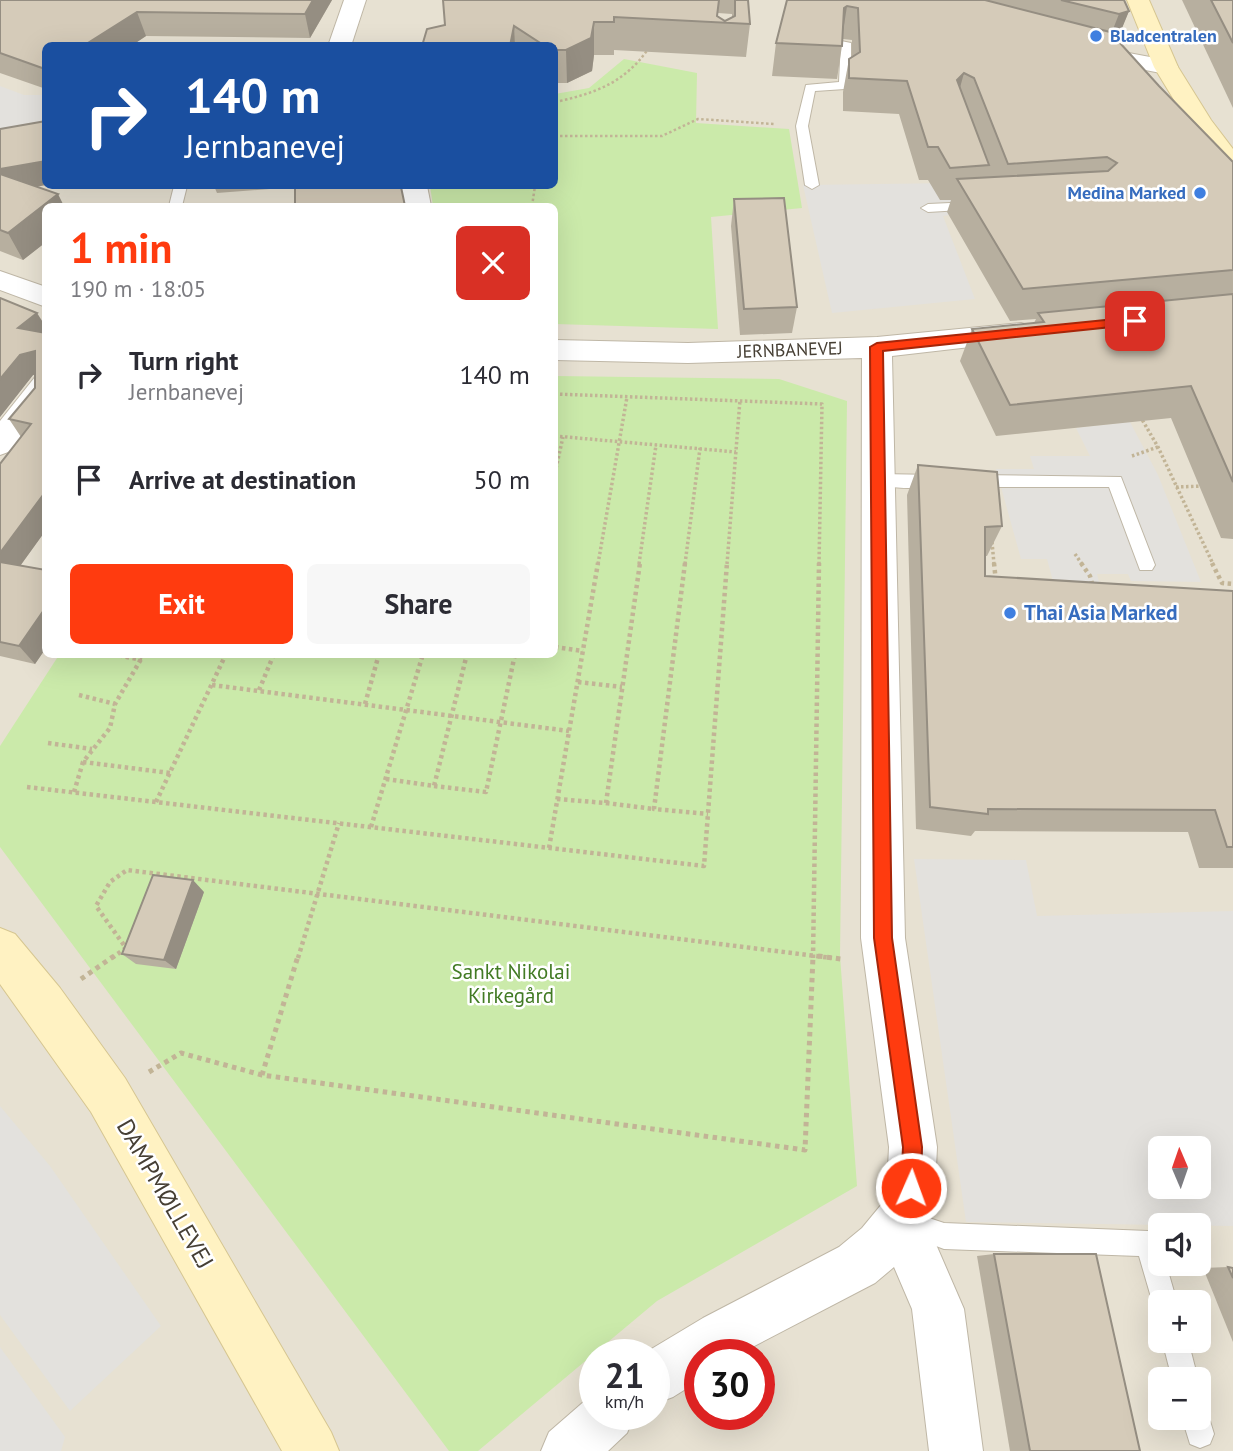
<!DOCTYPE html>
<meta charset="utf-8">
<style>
:root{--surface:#fff;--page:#f7f7f7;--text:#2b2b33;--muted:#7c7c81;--accent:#ff3b0f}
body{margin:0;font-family:"PT Sans",sans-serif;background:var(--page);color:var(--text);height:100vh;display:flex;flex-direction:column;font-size:26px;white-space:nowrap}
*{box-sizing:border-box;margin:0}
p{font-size:23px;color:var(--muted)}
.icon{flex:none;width:38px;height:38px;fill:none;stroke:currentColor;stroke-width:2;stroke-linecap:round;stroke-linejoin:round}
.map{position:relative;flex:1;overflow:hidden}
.drawer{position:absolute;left:42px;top:203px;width:516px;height:455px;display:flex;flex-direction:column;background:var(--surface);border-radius:10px;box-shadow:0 7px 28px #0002}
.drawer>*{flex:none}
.top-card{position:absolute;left:42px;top:42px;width:516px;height:147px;border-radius:10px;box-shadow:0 7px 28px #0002;background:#1a4fa0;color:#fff;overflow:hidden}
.needle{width:46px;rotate:358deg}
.tools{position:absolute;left:1148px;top:1136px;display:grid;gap:14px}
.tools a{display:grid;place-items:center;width:63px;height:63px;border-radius:10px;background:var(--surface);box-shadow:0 7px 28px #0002;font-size:35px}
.speed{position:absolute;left:579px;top:1339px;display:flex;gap:14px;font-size:35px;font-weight:700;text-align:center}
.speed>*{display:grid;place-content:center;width:91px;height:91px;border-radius:50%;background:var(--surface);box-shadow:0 7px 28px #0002;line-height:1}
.speed small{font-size:18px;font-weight:400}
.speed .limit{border:10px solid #d22;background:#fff;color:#111}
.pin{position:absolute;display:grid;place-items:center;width:60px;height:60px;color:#fff;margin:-30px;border-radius:14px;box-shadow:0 4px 10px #0006}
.me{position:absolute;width:77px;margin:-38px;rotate:2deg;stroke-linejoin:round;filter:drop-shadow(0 0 5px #0008)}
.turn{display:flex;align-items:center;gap:24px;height:147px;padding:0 28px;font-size:32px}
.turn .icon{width:91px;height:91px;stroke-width:2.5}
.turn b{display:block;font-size:49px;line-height:60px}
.round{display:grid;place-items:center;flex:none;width:74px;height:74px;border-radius:10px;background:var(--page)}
.summary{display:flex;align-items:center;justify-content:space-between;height:119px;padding:0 28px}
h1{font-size:42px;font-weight:600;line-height:52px;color:var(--accent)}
.cta{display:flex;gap:14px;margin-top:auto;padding:14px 28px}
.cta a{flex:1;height:80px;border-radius:10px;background:var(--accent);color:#fff;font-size:28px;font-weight:600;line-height:80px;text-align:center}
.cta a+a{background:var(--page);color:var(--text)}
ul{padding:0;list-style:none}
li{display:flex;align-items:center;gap:21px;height:105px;padding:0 28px}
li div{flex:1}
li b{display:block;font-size:26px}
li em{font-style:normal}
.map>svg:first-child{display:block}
.residential{fill:#e7e1d2;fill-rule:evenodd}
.green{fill:#cbeaaa}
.parking{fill:#e3e1dd;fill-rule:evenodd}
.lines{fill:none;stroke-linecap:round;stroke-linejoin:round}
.lane-casing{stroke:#bfb7a6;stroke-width:2}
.street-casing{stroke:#bfb7a6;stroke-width:2}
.secondary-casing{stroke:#d6c691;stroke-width:2}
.path-far3{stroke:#c2b496;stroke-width:2.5;stroke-dasharray:2.5 2.5;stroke-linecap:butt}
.path-far2{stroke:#c2b496;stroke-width:3.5;stroke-dasharray:2.5 2.5;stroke-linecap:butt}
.path-far1{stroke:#c2b496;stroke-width:4.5;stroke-dasharray:3.5 3.5;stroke-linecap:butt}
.path{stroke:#c2b496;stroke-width:5;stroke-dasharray:4.5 4.5;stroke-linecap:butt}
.lane{fill:#fff;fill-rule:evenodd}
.street{fill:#fff;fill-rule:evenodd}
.secondary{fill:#fff2c2;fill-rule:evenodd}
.wall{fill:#b7af9f;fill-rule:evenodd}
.shaded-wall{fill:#958e82}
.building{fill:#d5cbb9;stroke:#958e82;stroke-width:2}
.route{fill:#ff3b0f;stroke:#a6260a;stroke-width:2}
.shop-dot{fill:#3f7fe0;stroke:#fff;stroke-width:2.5}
.labels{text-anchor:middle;stroke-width:5;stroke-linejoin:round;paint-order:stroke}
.far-shop-label{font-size:18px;font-weight:bold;fill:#366cbe;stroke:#fff;text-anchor:start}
.far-street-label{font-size:18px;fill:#463f34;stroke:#fff}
.shop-label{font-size:21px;font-weight:bold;fill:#366cbe;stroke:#fff;text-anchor:start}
.park-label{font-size:21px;fill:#427b24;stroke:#fff}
.near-street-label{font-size:24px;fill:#463f34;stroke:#fff}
</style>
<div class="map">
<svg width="1233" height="1451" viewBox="0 0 1233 1451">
<rect width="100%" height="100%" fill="#f3efe4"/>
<path class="residential" d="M 0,0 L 1233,0 L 1233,1451 L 0,1451 ZM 46,46 L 555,46 L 555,186 L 46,186 ZM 46,206 L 555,206 L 555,654 L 46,654 ZM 1160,1148 L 1199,1148 L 1199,1186 L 1160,1186 ZM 1160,1225 L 1199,1225 L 1199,1264 L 1160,1264 ZM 1160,1302 L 1199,1302 L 1199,1340 L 1160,1340 ZM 595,1354 L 654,1354 L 654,1414 L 595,1414 ZM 700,1354 L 760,1354 L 760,1414 L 700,1414 ZM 1160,1379 L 1199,1379 L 1199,1418 L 1160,1418 Z"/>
<g class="green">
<path d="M 624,59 L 697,73 L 696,123 L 789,129 L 802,208 L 711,217 L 718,329 L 555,324 L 555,206 L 433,206 L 430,186 L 555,186 L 555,94 L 589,88 Z"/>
<path d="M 555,376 L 779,379 L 847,401 L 840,956 L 857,1186 L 657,1301 L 478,1451 L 449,1451 L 0,847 L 0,746 L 59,655 L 555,654 Z"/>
</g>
<g class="parking">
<path d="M 0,86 L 24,95 L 45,95 L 45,121 L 0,131 Z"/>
<path d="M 956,183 L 966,212 L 943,216 L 975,299 L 832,313 L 803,185 Z"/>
<path d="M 1130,422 L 1158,475 L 1201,582 L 1131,581 L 1128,574 L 1097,574 L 1099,582 L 1053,581 L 1047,559 L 1021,559 L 996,469 L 1034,469 L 1030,456 L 1090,456 L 1076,428 Z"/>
<path d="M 914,859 L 1026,860 L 1037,916 L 1233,911 L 1233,1226 L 966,1222 ZM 1199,1148 L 1199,1186 L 1160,1186 L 1160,1148 Z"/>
<path d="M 0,1106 L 50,1166 L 161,1326 L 70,1411 L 0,1315 Z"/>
<path d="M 0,1347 L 65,1437 L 61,1451 L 0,1451 Z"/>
</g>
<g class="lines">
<defs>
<g id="lane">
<path d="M 841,41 L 851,43 L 851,85 L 845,89 L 815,91 L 808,126 L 819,185 L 812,189 L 805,185 L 796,126 L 806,85 L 839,82 Z"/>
<path d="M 174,186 L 187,186 L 182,206 L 169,206 Z"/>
<path d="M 973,202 L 980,206 L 978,209 L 928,212 L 921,208 L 928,204 Z"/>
<path d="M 879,474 L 937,475 L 945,481 C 939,491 877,490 871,480 Z"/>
<path d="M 975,475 L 1121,477 L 1155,565 L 1152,570 L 1140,570 L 1109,487 L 975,487 L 967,481 Z"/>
<path d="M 908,1211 L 944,1223 L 1148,1231 L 1157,1235 L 1160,1243 L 1160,1264 L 1166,1264 L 1177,1302 L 1160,1302 L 1160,1313 L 1155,1311 L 1139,1256 L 944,1249 L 899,1232 L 896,1223 L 899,1214 Z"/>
<path d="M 1162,1340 L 1188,1340 L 1198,1379 L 1172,1379 Z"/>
<path d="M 1199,1406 L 1206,1408 L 1214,1434 L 1210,1444 L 1200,1448 L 1190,1444 L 1182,1418 L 1199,1418 Z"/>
</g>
<g id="street">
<path d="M 344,0 L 366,0 L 351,46 L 328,46 Z"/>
<path d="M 1086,45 L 1166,60 L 1174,62 L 1178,67 L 1174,72 L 1166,74 L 1078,57 L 1074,52 L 1078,47 Z"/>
<path d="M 401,186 L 427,186 L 431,206 L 405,206 Z"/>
<path d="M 0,271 L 46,287 L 46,307 L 0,290 Z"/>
<path d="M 1021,323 L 1031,326 L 1036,333 L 1031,340 L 892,356 L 905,938 L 937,1147 L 935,1188 L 925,1219 L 964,1309 L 983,1451 L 929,1451 L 912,1309 L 894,1267 L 875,1283 L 739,1354 L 700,1354 L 700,1380 L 673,1397 L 654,1404 L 654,1354 L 643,1354 L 703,1318 L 839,1247 L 862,1228 L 881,1205 L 887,1188 L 889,1147 L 861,938 L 862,358 L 688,363 L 555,360 L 555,340 L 688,343 L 877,337 Z"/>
<path d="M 46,374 L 46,407 L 11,451 L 0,455 L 0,421 L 35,377 Z"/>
<path d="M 595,1392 L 595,1414 L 635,1414 L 627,1433 L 608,1451 L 541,1451 L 549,1432 Z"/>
</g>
<g id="secondary">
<path d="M 1127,0 L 1149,0 L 1178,67 L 1211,120 L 1233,149 L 1233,175 L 1224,172 L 1188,123 L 1154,67 Z"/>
<path d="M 0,928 L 15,934 L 60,988 L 125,1078 L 331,1432 L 339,1451 L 282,1451 L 91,1112 L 0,984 Z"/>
</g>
</defs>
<use href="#lane" class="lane-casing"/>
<use href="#street" class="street-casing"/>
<use href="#secondary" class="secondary-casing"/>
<g class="path-far3">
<path d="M 555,102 C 593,94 625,83 648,49"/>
<path d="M 555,136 L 662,136 L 698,119 L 774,124"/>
<path d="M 532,206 L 535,186"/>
</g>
<g class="path-far2">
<path d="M 555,394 L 822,404 L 819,564"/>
<path d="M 1140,416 L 1158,447 L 1213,564"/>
<path d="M 555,436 L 736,452"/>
<path d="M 1132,456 L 1158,447"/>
<path d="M 555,473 L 563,437"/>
<path d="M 1176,487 L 1204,486"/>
<path d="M 992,542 L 994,564"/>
<path d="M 1075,554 L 1082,564"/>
<path d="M 598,564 L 627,397"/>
<path d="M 639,564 L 656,445"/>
<path d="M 685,564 L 700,448"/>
<path d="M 727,564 L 740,400"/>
</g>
<g class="path-far1">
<path d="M 685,563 L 654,809 L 708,814"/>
<path d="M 994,563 L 996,582"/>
<path d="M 1081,563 L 1090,576 L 1093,587"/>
<path d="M 1212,563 L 1222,583 L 1233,584"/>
<path d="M 555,647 L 583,651"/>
<path d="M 112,654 L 142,660"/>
<path d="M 578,682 L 622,687"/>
<path d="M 212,685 L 569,731"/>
<path d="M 259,690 L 274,654"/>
<path d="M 79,695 L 115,704"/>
<path d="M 365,704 L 379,654"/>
<path d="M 48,743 L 92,749"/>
<path d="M 83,762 L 170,773"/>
<path d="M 386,779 L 434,786 L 467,654"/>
<path d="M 434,786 L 486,792 L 515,654"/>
<path d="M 27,787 L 704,866 L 727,563"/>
<path d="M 74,792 L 83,762 L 110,728 L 115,704 L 144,654"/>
<path d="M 557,799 L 606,803 L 640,563"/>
<path d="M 156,802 L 226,654"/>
<path d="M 606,803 L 654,809"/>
<path d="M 371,827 L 423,654"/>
<path d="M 549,848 L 598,563"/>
<path d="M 112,958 L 126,948 L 96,906 L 110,882 L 127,870 L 832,958"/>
<path d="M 298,958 L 339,823"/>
<path d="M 813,958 L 819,563"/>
</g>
<g class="path">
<path d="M 818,956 L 841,959"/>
<path d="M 81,979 L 114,956"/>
<path d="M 149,1072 L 181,1053 L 262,1075 L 805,1150 L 813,956"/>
<path d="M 262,1075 L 298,956"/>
</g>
<use href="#lane" class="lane"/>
<use href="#street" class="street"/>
<use href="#secondary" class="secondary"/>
</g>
<g class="wall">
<path d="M 0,0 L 332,0 L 310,38 L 146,36 L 131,46 L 46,46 L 46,89 L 0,73 Z"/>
<path d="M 443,0 L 748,0 L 750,24 L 746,57 L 614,50 L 614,55 L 594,55 L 592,71 L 567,83 L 555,83 L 555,46 L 422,46 L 445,25 ZM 718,13 L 732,14 L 732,17 L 725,21 L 718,16 Z"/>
<path d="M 787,0 L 1124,0 L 1129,11 L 1117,39 L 1159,86 L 1233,162 L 1233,539 L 1221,538 L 1171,418 L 996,436 L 960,361 L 972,329 L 1034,323 L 1036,319 L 1010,321 L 947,212 L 951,200 L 940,200 L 928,180 L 919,180 L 899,114 L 843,111 L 843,92 L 849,59 L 852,57 L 852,40 L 843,39 L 837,79 L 772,76 L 776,43 Z"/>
<path d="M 1182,0 L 1233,0 L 1233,108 Z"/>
<path d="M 0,129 L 36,186 L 46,206 L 46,242 L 23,260 L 0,251 Z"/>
<path d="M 214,186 L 400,186 L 401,187 L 405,206 L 295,206 L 295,187 L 217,193 Z"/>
<path d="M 734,199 L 797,307 L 792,333 L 740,335 L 731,226 Z"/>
<path d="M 0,298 L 46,327 L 46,530 L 20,566 L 46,570 L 46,648 L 35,664 L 0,656 L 0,464 L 21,437 L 9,419 L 35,388 L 35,375 L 33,375 L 0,417 Z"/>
<path d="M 918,465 L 1002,526 L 987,556 L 985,556 L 985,576 L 1233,591 L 1233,868 L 1199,868 L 1188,832 L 975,831 L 971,836 L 916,829 L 907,495 Z"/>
<path d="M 204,892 L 176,969 L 136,964 L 122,954 Z"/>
<path d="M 994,1254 L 1140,1451 L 1010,1451 L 977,1256 Z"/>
<path d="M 1228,1267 L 1233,1268 L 1233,1342 L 1203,1268 Z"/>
</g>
<g class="shaded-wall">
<path d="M 313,0 L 332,0 L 310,38 L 305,14 Z"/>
<path d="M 847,6 L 842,38 L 844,8 Z"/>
<path d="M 1129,11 L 1116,43 L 1106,47 L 1119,14 Z"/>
<path d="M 137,12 L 146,36 L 131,46 L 83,46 Z"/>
<path d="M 594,22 L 594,55 L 592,71 L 567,83 L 566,50 Z"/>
<path d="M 514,26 L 515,46 L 510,46 Z"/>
<path d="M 964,73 L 955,106 L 957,80 Z"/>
<path d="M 46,161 L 46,185 L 10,192 L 0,174 L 0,169 Z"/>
<path d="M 58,194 L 64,206 L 46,206 L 46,242 L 23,260 L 8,233 Z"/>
<path d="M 37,313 L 46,327 L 46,337 L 18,328 Z"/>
<path d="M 35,351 L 46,372 L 33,375 L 0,417 L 0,379 L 20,355 Z"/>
<path d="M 46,491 L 46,530 L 10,580 L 0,568 L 0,553 Z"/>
<path d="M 46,607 L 46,648 L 35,664 L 19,646 Z"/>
<path d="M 193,880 L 204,892 L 176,969 L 164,960 Z"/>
</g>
<g class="building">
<path d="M 0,0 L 313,0 L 305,14 L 137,12 L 83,46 L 46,46 L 45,69 L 0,53 Z"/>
<path d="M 443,0 L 719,0 L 717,16 L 725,21 L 735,16 L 735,0 L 748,0 L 750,24 L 614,17 L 614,22 L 594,22 L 591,38 L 566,50 L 555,50 L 555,46 L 545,46 L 514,26 L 510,46 L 422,46 L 427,29 L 445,25 Z"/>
<path d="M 787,0 L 985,0 L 1110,32 L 1159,86 L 1233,162 L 1233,270 L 1023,289 L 957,179 L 1108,171 L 1117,163 L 1107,157 L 1008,164 L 974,78 L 964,73 L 957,80 L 989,165 L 950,168 L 938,147 L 928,147 L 907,81 L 849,78 L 849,59 L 860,52 L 858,8 L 847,6 L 844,8 L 842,46 L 776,43 Z"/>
<path d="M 1061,0 L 1124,0 L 1129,11 L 1119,14 Z"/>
<path d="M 1211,0 L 1233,0 L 1233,43 Z"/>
<path d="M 46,121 L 46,161 L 0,169 L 0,129 Z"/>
<path d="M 0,174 L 58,194 L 8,233 L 0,230 Z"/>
<path d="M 295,186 L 399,186 L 401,187 L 405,206 L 295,206 Z"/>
<path d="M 784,198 L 797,307 L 744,309 L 734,199 Z"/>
<path d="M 1233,294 L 1233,482 L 1191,386 L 1010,405 L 972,329 L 1044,322 L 1038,313 Z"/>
<path d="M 0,298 L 37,313 L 18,328 L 46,333 L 46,491 L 0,553 L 0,464 L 31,424 L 9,419 L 35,388 L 35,351 L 20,355 L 0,379 Z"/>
<path d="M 918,465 L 997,472 L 1002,526 L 985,527 L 985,576 L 1233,591 L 1233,847 L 1227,847 L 1215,810 L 988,809 L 988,814 L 930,807 Z"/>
<path d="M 0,562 L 46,570 L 46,607 L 19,646 L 0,642 Z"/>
<path d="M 153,875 L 193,880 L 164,960 L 122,954 Z"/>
<path d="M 994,1254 L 1096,1254 L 1140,1451 L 1030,1451 Z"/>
<path d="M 1228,1267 L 1233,1268 L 1233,1278 Z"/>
</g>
<path class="route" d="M 1135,317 L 1140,319 L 1140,324 L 883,351 L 892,938 L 922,1147 L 921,1188 L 918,1195 L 911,1198 L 904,1195 L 901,1188 L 903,1147 L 874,938 L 870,347 L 877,343 Z"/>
<g class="shop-dot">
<circle cx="1096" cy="36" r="7"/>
<circle cx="1200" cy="193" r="7"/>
<circle cx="1010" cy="613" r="7"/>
</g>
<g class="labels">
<g class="far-shop-label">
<text x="1110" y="42">Bladcentralen</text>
<text x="1186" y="199" text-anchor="end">Medina Marked</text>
</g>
<g class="far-street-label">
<text transform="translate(790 350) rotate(-2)" y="6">JERNBANEVEJ</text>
</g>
<g class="shop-label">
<text x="1024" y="620">Thai Asia Marked</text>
</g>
<g class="park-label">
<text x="511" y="979">Sankt Nikolai<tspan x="511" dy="24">Kirkegård</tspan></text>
</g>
<g class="near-street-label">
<text transform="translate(165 1194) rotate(60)" y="8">DAMPMØLLEVEJ</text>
</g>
</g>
</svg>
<div class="tools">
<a><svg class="needle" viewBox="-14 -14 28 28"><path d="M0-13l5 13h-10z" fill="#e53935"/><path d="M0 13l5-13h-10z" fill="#7c7c81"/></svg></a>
<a><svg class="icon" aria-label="sound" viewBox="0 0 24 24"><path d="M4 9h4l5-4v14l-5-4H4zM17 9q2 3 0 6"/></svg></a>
<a>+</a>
<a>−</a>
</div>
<div class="speed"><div>21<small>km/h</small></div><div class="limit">30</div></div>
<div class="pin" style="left:1135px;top:321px;background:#d93025"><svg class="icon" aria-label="arrive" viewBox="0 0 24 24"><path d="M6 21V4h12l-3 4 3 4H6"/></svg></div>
<svg class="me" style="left:911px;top:1188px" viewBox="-20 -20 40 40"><circle r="17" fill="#ff3b0f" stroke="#fff" stroke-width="3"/><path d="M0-11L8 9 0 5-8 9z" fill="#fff"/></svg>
<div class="top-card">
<div class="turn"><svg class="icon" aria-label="right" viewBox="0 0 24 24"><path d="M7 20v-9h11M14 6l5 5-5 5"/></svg><div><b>140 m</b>Jernbanevej</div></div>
</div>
<section class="drawer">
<div class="summary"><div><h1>1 min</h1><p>190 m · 18:05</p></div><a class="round" style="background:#d93025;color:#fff"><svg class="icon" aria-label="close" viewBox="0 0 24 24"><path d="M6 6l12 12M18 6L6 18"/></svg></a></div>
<ul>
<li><svg class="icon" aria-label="right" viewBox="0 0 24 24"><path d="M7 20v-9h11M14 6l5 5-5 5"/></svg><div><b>Turn right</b><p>Jernbanevej</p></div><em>140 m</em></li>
<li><svg class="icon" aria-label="arrive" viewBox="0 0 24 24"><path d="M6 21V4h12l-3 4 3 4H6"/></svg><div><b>Arrive at destination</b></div><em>50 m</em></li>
</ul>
<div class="cta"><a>Exit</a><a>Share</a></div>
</section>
</div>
